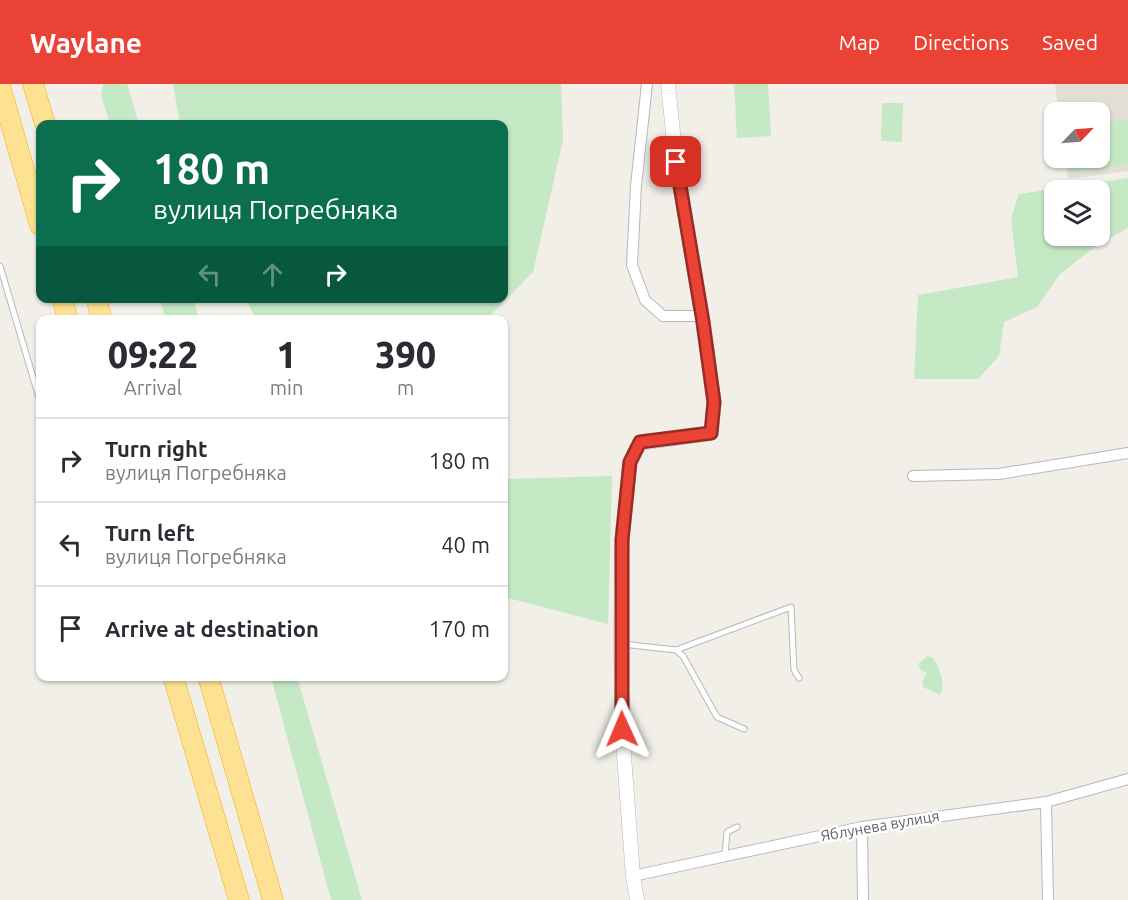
<!DOCTYPE html>
<meta charset="utf-8">
<style>
:root{--surface:#fff;--page:#f7f7f7;--text:#2b2b33;--muted:#7c7c81;--line:#e1e1e2;--accent:#ea4335}
body{margin:0;font-family:Ubuntu,sans-serif;background:var(--page);color:var(--text);height:100vh;display:flex;flex-direction:column;font-size:22px;white-space:nowrap}
*{box-sizing:border-box;margin:0}
p{font-size:20px;color:var(--muted)}
.icon{flex:none;width:33px;height:33px;fill:none;stroke:currentColor;stroke-width:2;stroke-linecap:round;stroke-linejoin:round}
.map{position:relative;flex:1;overflow:hidden}
.panel{position:absolute;left:36px;top:231px;width:472px;height:366px;display:flex;flex-direction:column;background:var(--surface);border-radius:12px;box-shadow:0 2px 4px #0004}
.panel>*{flex:none}
.guide{position:absolute;left:36px;top:36px;width:472px;height:183px;border-radius:12px;box-shadow:0 2px 4px #0004;background:#0b6e4f;color:#fff;overflow:hidden}
.needle{width:39px;rotate:65deg}
.fabs{position:absolute;left:1044px;top:18px;display:grid;gap:12px}
.fabs a{display:grid;place-items:center;width:66px;height:66px;border-radius:12px;background:var(--surface);box-shadow:0 2px 4px #0004;font-size:30px}
.pin{position:absolute;display:grid;place-items:center;width:51px;height:51px;color:#fff;margin:-26px;border-radius:12px;box-shadow:0 3px 9px #0006}
.me{position:absolute;width:66px;margin:-33px;rotate:359deg;stroke-linejoin:round;filter:drop-shadow(0 0 4px #0008)}
.turn{display:flex;align-items:center;gap:21px;height:126px;padding:0 18px;font-size:27px}
.turn .icon{width:78px;height:78px;stroke-width:2.5}
.turn b{display:block;font-size:42px;line-height:51px}
.lanes{display:flex;align-items:center;height:57px;padding:0 18px;background:#0003;justify-content:center;gap:30px;direction:ltr}
.lanes .off{opacity:.35}
.eta{display:flex;justify-content:space-evenly;align-items:center;height:102px;text-align:center}
.eta b{font-size:36px;font-weight:800;line-height:42px}
ul{padding:0;list-style:none}
li{display:flex;align-items:center;gap:18px;height:84px;padding:0 18px;border-top:2px solid var(--line)}
li div{flex:1}
li b{display:block;font-size:22px}
li em{font-style:normal}
header{display:flex;align-items:center;gap:36px;box-sizing:border-box;height:84px;padding:0 30px;background:var(--accent);color:#fff}
header strong{font-size:28px}
nav{display:flex;gap:33px;margin-inline-start:auto;font-size:21px}
.map>svg:first-child{display:block}
.education{fill:#e1ded6}
.green{fill:#c5e8c5;fill-rule:evenodd}
.lines{fill:none;stroke-linecap:round;stroke-linejoin:round}
.service-casing{stroke:#b5b8bc;stroke-width:7}
.minor-casing{stroke:#b5b8bc;stroke-width:12}
.tertiary-casing{stroke:#b5b8bc;stroke-width:15}
.motorway-casing{stroke:#f9ab00;stroke-width:21}
.service{stroke:#fff;stroke-width:5}
.minor{stroke:#fff;stroke-width:10}
.tertiary{stroke:#fff;stroke-width:14}
.motorway{stroke:#fde293;stroke-width:20}
.route-casing{stroke:#982c22;stroke-width:15}
.route{stroke:#ea4335;stroke-width:10}
.labels{text-anchor:middle;stroke-width:5;stroke-linejoin:round;paint-order:stroke}
.street-label{font-size:15px;fill:#5f6368;stroke:#fff}
</style>
<header>
<strong>Waylane</strong>
<nav><a>Map</a><a>Directions</a><a>Saved</a></nav>
</header>
<div class="map">
<svg width="1128" height="816" viewBox="0 0 1128 816">
<rect width="100%" height="100%" fill="#f1efe8"/>
<path class="education" d="M 1055,0 L 1128,0 L 1128,87 L 1068,95 L 1065,74 L 1100,74 L 1100,28 L 1059,28 Z"/>
<g class="green">
<path d="M 103,0 L 127,0 L 139,40 L 110,40 L 101,11 Z"/>
<path d="M 173,0 L 561,0 L 563,56 L 533,188 L 487,235 L 256,235 L 246,215 L 504,214 L 504,40 L 180,40 Z"/>
<path d="M 734,0 L 768,0 L 771,52 L 737,54 Z"/>
<path d="M 882,19 L 903,19 L 902,58 L 881,57 Z"/>
<path d="M 1128,36 L 1128,81 L 1069,88 L 1067,74 L 1100,74 L 1100,39 Z"/>
<path d="M 1128,94 L 1128,144 L 1095,163 L 1060,190 L 1037,223 L 1004,238 L 999,272 L 978,295 L 914,295 L 918,211 L 1018,193 L 1011,134 L 1019,110 ZM 1054,106 L 1100,106 L 1100,152 L 1054,152 Z"/>
<path d="M 160,215 L 193,215 L 199,235 L 166,235 Z"/>
<path d="M 612,392 L 608,540 L 504,513 L 504,395 Z"/>
<path d="M 928,572 L 933,574 C 940,585 946,599 940,611 L 923,603 L 922,598 L 927,589 L 921,586 L 918,580 Z"/>
<path d="M 271,593 L 297,593 L 362,816 L 331,816 Z"/>
</g>
<g class="lines">
<defs>
<g id="service">
<path d="M 0,182 L 40,317"/>
<path d="M 622,560 L 676,566 L 791,523 L 794,586 L 799,594"/>
<path d="M 676,566 L 683,572 L 717,633 L 744,645"/>
<path d="M 725,771 L 727,748 L 737,743"/>
</g>
<g id="minor">
<path d="M 647,0 L 636,102 L 632,181 L 645,216 L 663,232 L 702,232"/>
<path d="M 913,392 L 999,390 L 1128,369"/>
<path d="M 1046,718 L 1048,816"/>
<path d="M 862,743 L 863,816"/>
<path d="M 633,792 L 862,743 L 1046,718 L 1128,695"/>
</g>
<path id="tertiary" d="M 637,816 L 633,792 L 622,645 L 621,557 L 622,456 L 630,378 L 640,359 L 711,349 L 714,318 L 703,238 L 676,78 L 668,0"/>
<g id="motorway">
<path d="M 33,0 L 45,40"/>
<path d="M 0,2 L 40,141"/>
<path d="M 62,214 L 68,236"/>
<path d="M 96,214 L 102,236"/>
<path d="M 173,592 L 239,816"/>
<path d="M 208,592 L 273,816"/>
</g>
</defs>
<use href="#service" class="service-casing"/>
<use href="#minor" class="minor-casing"/>
<use href="#tertiary" class="tertiary-casing"/>
<use href="#motorway" class="motorway-casing"/>
<use href="#service" class="service"/>
<use href="#minor" class="minor"/>
<use href="#tertiary" class="tertiary"/>
<use href="#motorway" class="motorway"/>
</g>
<g class="lines">
<defs>
<path id="route" d="M 622,645 L 622,456 L 630,378 L 640,358 L 711,349 L 714,318 L 703,238 L 676,78"/>
</defs>
<use href="#route" class="route-casing"/>
<use href="#route" class="route"/>
</g>
<g class="labels">
<g class="street-label">
<text transform="translate(880 742) rotate(-10)" y="5">Яблунева вулиця</text>
</g>
</g>
</svg>
<div class="fabs">
<a><svg class="needle" viewBox="-14 -14 28 28"><path d="M0-13l5 13h-10z" fill="#e53935"/><path d="M0 13l5-13h-10z" fill="#7c7c81"/></svg></a>
<a><svg class="icon" aria-label="layers" viewBox="0 0 24 24"><path d="M12 4l9 5-9 5-9-5zM3 14l9 5 9-5"/></svg></a>
</div>
<div class="pin" style="left:676px;top:78px;background:#d93025"><svg class="icon" aria-label="arrive" viewBox="0 0 24 24"><path d="M6 21V4h12l-3 4 3 4H6"/></svg></div>
<svg class="me" style="left:622px;top:645px" viewBox="-20 -20 40 40"><path d="M0-17L14 15 0 8-14 15z" fill="#ea4335" stroke="#fff" stroke-width="4"/></svg>
<div class="guide">
<div class="turn"><svg class="icon" aria-label="right" viewBox="0 0 24 24"><path d="M7 20v-9h11M14 6l5 5-5 5"/></svg><div><b>180 m</b>вулиця Погребняка</div></div>
<div class="lanes"><svg class="icon off" aria-label="left" viewBox="0 0 24 24"><path d="M17 20v-9H6M10 6l-5 5 5 5"/></svg><svg class="icon off" aria-label="ahead" viewBox="0 0 24 24"><path d="M12 20V5M6 11l6-6 6 6"/></svg><svg class="icon" aria-label="right" viewBox="0 0 24 24"><path d="M7 20v-9h11M14 6l5 5-5 5"/></svg></div>
</div>
<section class="panel">
<div class="eta">
<div><b>09:22</b><p>Arrival</p></div>
<div><b>1</b><p>min</p></div>
<div><b>390</b><p>m</p></div>
</div>
<ul>
<li><svg class="icon" aria-label="right" viewBox="0 0 24 24"><path d="M7 20v-9h11M14 6l5 5-5 5"/></svg><div><b>Turn right</b><p>вулиця Погребняка</p></div><em>180 m</em></li>
<li><svg class="icon" aria-label="left" viewBox="0 0 24 24"><path d="M17 20v-9H6M10 6l-5 5 5 5"/></svg><div><b>Turn left</b><p>вулиця Погребняка</p></div><em>40 m</em></li>
<li><svg class="icon" aria-label="arrive" viewBox="0 0 24 24"><path d="M6 21V4h12l-3 4 3 4H6"/></svg><div><b>Arrive at destination</b></div><em>170 m</em></li>
</ul>
</section>
</div>
